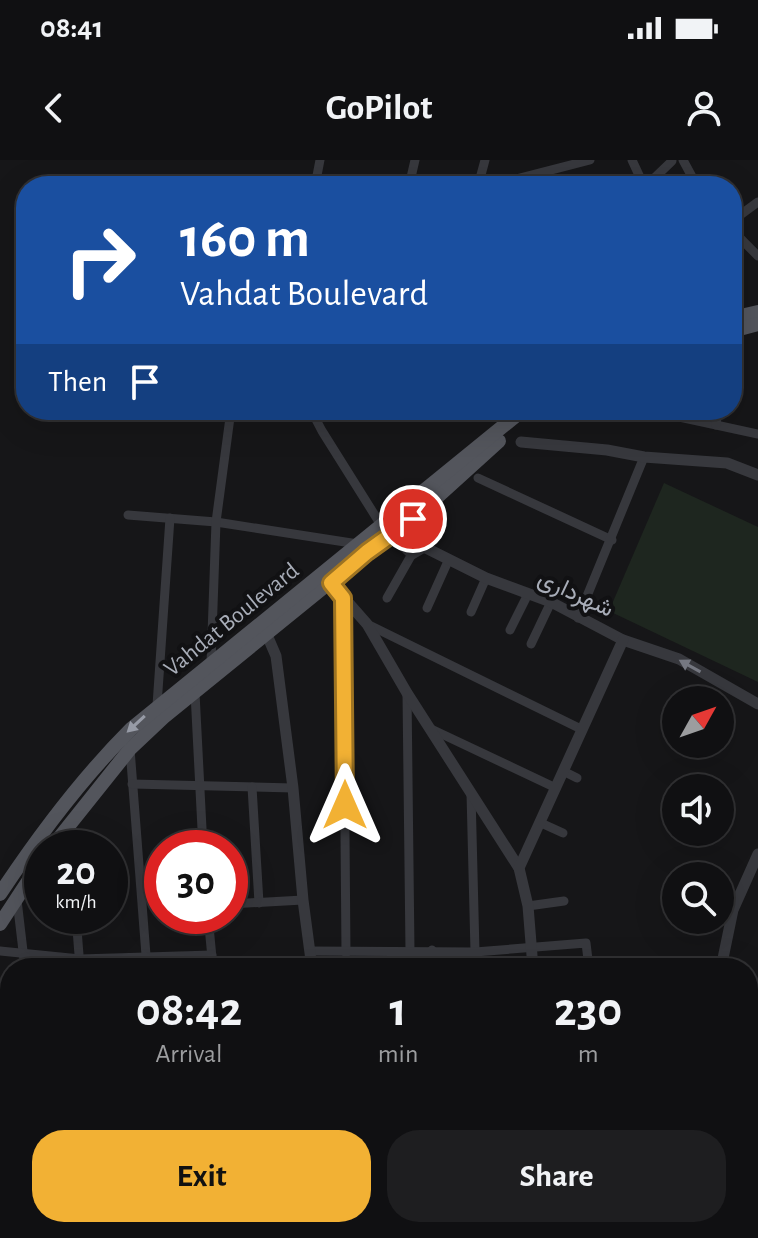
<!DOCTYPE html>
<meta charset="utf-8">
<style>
:root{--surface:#101012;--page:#1e1e20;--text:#f1f3f6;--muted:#9c9d9f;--line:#303032;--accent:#f2b134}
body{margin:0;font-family:"Alegreya Sans",Vazirmatn,sans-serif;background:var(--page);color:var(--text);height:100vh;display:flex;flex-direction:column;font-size:30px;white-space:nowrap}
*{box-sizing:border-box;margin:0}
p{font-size:26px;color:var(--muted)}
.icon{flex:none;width:44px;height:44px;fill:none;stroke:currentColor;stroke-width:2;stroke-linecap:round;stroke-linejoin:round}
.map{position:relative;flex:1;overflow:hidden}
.side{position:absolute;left:0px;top:798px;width:758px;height:280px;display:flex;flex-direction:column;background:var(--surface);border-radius:32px 32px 0 0;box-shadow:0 8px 32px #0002,0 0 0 2px var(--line)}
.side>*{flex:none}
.top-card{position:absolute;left:16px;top:16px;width:726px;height:244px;border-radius:32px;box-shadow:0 8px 32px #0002,0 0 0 2px var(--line);background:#1a4fa0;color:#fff;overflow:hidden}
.needle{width:52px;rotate:50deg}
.tools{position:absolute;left:662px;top:526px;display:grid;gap:16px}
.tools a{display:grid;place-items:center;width:72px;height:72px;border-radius:50%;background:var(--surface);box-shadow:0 8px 32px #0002,0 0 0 2px var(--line);font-size:40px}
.speed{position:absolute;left:24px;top:670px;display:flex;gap:16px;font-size:40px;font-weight:700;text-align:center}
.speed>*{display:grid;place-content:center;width:104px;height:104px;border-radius:50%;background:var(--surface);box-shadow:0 8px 32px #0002,0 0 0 2px var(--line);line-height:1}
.speed small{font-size:20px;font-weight:400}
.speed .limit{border:12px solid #d22;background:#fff;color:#111}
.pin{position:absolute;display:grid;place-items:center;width:68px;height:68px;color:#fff;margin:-34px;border:4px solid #fff;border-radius:50%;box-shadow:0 2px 8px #0007}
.me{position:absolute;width:88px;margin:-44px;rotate:0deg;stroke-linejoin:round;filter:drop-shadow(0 0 6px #0008)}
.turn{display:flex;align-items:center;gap:28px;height:168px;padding:0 32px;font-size:36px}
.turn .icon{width:104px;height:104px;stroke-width:2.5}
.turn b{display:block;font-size:56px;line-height:68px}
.then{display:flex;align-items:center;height:76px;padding:0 32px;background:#0003;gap:16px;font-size:30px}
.eta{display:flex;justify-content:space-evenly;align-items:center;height:136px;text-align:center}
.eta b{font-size:48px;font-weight:700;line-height:56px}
.primary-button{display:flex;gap:16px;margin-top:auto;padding:16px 32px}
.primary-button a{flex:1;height:92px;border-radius:32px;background:var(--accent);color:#111;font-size:32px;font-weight:700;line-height:92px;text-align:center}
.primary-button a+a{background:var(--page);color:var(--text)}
.status{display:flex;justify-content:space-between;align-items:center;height:56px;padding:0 40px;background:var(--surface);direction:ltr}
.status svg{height:22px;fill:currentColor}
header{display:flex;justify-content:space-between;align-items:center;height:104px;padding:0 32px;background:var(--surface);font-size:36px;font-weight:700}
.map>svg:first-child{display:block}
.green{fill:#1e261f}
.building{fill:#404145}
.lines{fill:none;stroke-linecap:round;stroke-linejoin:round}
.minor{stroke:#37383d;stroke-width:9}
.tertiary{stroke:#37383d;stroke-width:11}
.secondary{stroke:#45474d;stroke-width:12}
.primary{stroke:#53555c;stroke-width:14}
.oneway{fill:#757881}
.oneway2{fill:#979ba6}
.route-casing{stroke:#9d7322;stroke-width:20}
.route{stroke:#f2b134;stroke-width:14}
.labels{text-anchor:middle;stroke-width:8;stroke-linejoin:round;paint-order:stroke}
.street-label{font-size:24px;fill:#a8adb8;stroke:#111113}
</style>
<div class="status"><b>08:41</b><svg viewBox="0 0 49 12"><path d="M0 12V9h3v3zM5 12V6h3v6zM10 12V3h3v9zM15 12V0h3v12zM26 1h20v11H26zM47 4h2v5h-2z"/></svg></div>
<header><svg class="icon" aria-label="back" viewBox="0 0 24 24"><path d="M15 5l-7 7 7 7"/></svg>GoPilot<svg class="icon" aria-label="person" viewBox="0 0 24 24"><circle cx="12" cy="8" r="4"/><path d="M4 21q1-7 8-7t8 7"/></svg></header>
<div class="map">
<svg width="758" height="1078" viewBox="0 0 758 1078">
<rect width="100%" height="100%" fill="#161618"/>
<path class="green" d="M 664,323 L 758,367 L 758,522 L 609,451 Z"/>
<g class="building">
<path d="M 758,866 L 758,1027 L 754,1028 L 748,994 L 748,867 Z"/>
<path d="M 10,950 L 10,1020 L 0,1020 L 0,951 Z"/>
<path d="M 758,1033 L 758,1078 L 682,1078 L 680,1068 L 748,1068 L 748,1035 Z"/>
<path d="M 0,1035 L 10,1035 L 10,1068 L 39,1068 L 42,1078 L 0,1078 Z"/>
<path d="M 56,1068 L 114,1068 L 116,1078 L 60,1078 Z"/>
<path d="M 221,1068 L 267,1068 L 268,1078 L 221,1078 Z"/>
<path d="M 616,1068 L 664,1068 L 665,1078 L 619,1078 Z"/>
</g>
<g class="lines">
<g class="minor">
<path d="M 632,0 L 644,26"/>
<path d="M 683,0 L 697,26"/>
<path d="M 509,21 L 590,0"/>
<path d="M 315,26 L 320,0"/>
<path d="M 409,26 L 415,0"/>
<path d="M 478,26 L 485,0"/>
<path d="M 646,26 L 672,1"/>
<path d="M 732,61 L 758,42"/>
<path d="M 732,70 L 758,96"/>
<path d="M 311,250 L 322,271 L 381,365"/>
<path d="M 647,250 L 758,274"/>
<path d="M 716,265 L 718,250"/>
<path d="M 478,318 L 612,380"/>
<path d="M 128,355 L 216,362 L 358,384"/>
<path d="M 343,438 L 346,793"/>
<path d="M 387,438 L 412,394"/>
<path d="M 427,448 L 449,399"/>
<path d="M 471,452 L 486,418"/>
<path d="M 578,458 L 644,297"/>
<path d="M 367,464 L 581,569"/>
<path d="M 510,470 L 528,434"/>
<path d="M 531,484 L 551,442"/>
<path d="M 211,503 L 216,362 L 231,250"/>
<path d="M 195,533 L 203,688"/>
<path d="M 407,533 L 410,791"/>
<path d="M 157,545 L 170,358"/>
<path d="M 429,568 L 556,628"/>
<path d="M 130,589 L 147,808"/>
<path d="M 563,611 L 577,618"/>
<path d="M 132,624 L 293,628"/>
<path d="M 252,627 L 259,743"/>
<path d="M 471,633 L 475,792"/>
<path d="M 541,663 L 563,673"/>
<path d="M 17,740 L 25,808"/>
<path d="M 230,744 L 303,740"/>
<path d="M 528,746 L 564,741"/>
<path d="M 76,756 L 80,808"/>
<path d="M 208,756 L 213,808"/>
<path d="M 432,790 L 434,808"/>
<path d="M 0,791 L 80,799 L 212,795"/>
<path d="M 310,791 L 475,792 L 586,783 L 589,808"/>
<path d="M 0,1028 L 10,1027"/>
<path d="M 48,1068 L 50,1078"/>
<path d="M 121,1068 L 124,1078"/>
<path d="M 166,1068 L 167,1078"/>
<path d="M 213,1068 L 214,1078"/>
<path d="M 276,1068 L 278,1078"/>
<path d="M 315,1068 L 317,1078"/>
<path d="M 355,1068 L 357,1078"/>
<path d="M 452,1078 L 461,1068"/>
</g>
<g class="tertiary">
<path d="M 521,282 L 607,290 L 644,297 L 727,303 L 758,315"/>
<path d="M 413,359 L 410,371 L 414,382 L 424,387"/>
<path d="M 386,369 L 412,394 L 424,387 L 486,418 L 551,442 L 623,480 L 679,499 L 758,544"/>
<path d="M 331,423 L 367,464 L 407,533 L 519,708"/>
<path d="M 267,475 L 276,496 L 293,628 L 303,740 L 312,808"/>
<path d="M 533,808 L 528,746 L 519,708 L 623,480"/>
<path d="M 721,808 L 733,750 L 758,694"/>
</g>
<g class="secondary">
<path d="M 748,832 L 758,831"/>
<path d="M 748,854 L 758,853"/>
<path d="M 0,916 L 10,915"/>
<path d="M 0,938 L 10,937"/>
</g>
<g class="primary">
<path d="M 732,158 L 758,152"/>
<path d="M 732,171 L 758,164"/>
<path d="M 51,688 L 130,589 L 165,556 L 367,392 L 413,359 L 499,281"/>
<path d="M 0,734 C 39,675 82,618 131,569 L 523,250"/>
<path d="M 0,764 L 42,700"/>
</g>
</g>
<defs><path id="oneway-solid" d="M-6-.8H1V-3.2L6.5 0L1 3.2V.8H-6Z" transform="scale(2)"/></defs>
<use class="oneway" href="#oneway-solid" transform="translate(690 506) rotate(-151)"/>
<use class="oneway2" href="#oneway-solid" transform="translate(136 564) rotate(137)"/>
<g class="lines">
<defs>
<path id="route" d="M 345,645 L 343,438 L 331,423 L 367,392 L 413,359"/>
</defs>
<use href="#route" class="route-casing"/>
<use href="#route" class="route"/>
</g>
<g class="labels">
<g class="street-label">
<text transform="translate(576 433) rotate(25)" y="8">شهرداری</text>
<text transform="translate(231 459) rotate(-39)" y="8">Vahdat Boulevard</text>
</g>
</g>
</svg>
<div class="tools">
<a><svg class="needle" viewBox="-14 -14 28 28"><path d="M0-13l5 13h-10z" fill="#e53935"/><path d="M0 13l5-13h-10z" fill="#9c9d9f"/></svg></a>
<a><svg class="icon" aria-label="sound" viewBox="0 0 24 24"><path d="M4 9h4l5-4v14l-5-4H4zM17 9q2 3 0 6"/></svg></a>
<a><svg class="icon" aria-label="search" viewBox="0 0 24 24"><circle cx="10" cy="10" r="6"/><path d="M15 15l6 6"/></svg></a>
</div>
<div class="speed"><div>20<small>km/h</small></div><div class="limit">30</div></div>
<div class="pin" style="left:413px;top:359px;background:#d93025"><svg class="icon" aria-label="arrive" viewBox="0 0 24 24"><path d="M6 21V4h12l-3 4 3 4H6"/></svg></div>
<svg class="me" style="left:345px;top:645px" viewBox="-20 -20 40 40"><path d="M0-17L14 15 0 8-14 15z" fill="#f2b134" stroke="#fff" stroke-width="4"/></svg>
<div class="top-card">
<div class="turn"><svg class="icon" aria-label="right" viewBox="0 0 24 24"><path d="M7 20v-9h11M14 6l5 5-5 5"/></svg><div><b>160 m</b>Vahdat Boulevard</div></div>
<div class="then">Then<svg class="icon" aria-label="arrive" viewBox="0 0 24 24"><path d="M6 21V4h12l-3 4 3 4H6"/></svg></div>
</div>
<section class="side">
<div class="eta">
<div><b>08:42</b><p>Arrival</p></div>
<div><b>1</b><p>min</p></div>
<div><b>230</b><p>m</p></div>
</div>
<div class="primary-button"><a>Exit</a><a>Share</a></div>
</section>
</div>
